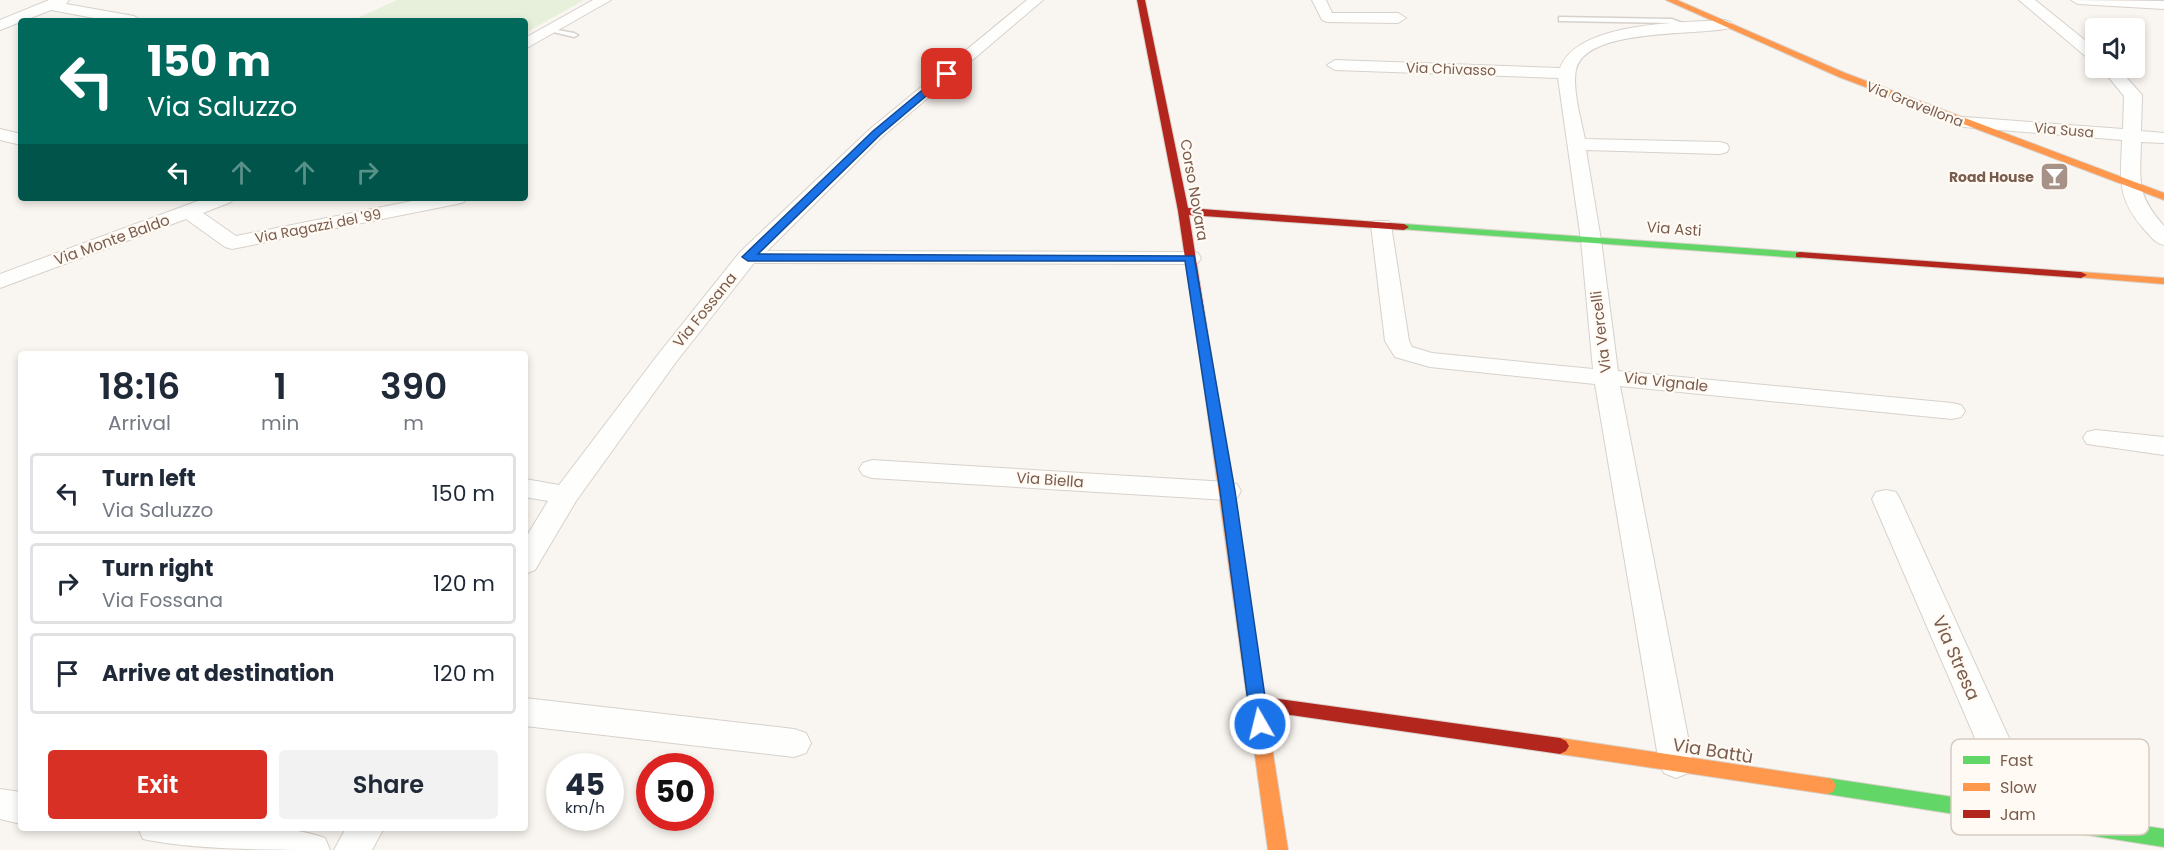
<!DOCTYPE html>
<meta charset="utf-8">
<style>
:root{--surface:#fff;--page:#f2f2f3;--text:#1f2937;--muted:#747a83;--line:#e0e1e3;--accent:#d93025}
body{margin:0;font-family:Poppins,sans-serif;background:var(--page);color:var(--text);height:100vh;display:flex;flex-direction:column;font-size:22px;white-space:nowrap}
*{box-sizing:border-box;margin:0}
p{font-size:20px;color:var(--muted)}
.icon{flex:none;width:33px;height:33px;fill:none;stroke:currentColor;stroke-width:2;stroke-linecap:round;stroke-linejoin:round}
.map{position:relative;flex:1;overflow:hidden}
.details{position:absolute;left:18px;top:351px;width:510px;height:480px;display:flex;flex-direction:column;background:var(--surface);border-radius:6px;box-shadow:0 3px 9px #0003}
.details>*{flex:none}
.top-card{position:absolute;left:18px;top:18px;width:510px;height:183px;border-radius:6px;box-shadow:0 3px 9px #0003;background:#00695c;color:#fff;overflow:hidden}
.tools{position:absolute;left:2085px;top:18px;display:grid;gap:12px}
.tools a{display:grid;place-items:center;width:60px;height:60px;border-radius:6px;background:var(--surface);box-shadow:0 3px 9px #0003;font-size:30px}
.speed{position:absolute;left:546px;top:753px;display:flex;gap:12px;font-size:30px;font-weight:700;text-align:center}
.speed>*{display:grid;place-content:center;width:78px;height:78px;border-radius:50%;background:var(--surface);box-shadow:0 3px 9px #0003;line-height:1}
.speed small{font-size:15px;font-weight:400}
.speed .limit{border:9px solid #d22;background:#fff;color:#111}
.pin{position:absolute;display:grid;place-items:center;width:51px;height:51px;color:#fff;margin:-26px;border-radius:12px;box-shadow:0 3px 9px #0006}
.me{position:absolute;width:66px;margin:-33px;rotate:352deg;stroke-linejoin:round;filter:drop-shadow(0 0 4px #0008)}
.turn{display:flex;align-items:center;gap:21px;height:126px;padding:0 30px;font-size:27px}
.turn .icon{width:78px;height:78px;stroke-width:2.5}
.turn b{display:block;font-size:42px;line-height:51px}
.lanes{display:flex;align-items:center;height:57px;padding:0 30px;background:#0003;justify-content:center;gap:30px;direction:ltr}
.lanes .off{opacity:.35}
.eta{display:flex;justify-content:space-evenly;align-items:center;height:102px;text-align:center}
.eta b{font-size:36px;font-weight:600;line-height:42px}
.primary-button{display:flex;gap:12px;margin-top:auto;padding:12px 30px}
.primary-button a{flex:1;height:69px;border-radius:6px;background:var(--accent);color:#fff;font-size:24px;font-weight:600;line-height:69px;text-align:center}
.primary-button a+a{background:var(--page);color:var(--text)}
ul{padding:0;list-style:none}
li{display:flex;align-items:center;gap:18px;height:81px;margin:0 12px 9px;padding:0 18px;border:3px solid var(--line);border-radius:6px}
li div{flex:1}
li b{display:block;font-size:22px}
li em{font-style:normal}
.map>svg:first-child{display:block}
.green{fill:#e7f0db}
.lines{fill:none;stroke-linecap:round;stroke-linejoin:round}
.lane-casing{stroke:#d7d1cb;stroke-width:3}
.street-casing{stroke:#d7d1cb;stroke-width:2}
.fast-casing{stroke:#d9d2cb;stroke-width:2}
.slow-casing{stroke:#d9d2cb;stroke-width:2}
.jam-casing{stroke:#d9d2cb;stroke-width:2}
.lane{fill:#fefefd;fill-rule:evenodd}
.street{fill:#fefefd;fill-rule:evenodd}
.fast{fill:#63d668;fill-rule:evenodd}
.slow{fill:#ff974d;fill-rule:evenodd}
.jam{fill:#b3261e;fill-rule:evenodd}
.route{fill:#1a73e8;stroke:#114b97;stroke-width:1.5}
.labels{text-anchor:middle;stroke-width:4.5;stroke-linejoin:round;paint-order:stroke}
.far-street-label{font-size:14px;fill:#7a5c4d;stroke:#fffaf3}
.far-poi-label{font-size:14px;font-weight:bold;fill:#7a5c4d;stroke:#fffaf3;text-anchor:end}
.street-label{font-size:15px;fill:#7a5c4d;stroke:#fffaf3}
.near-street-label{font-size:18px;fill:#7a5c4d;stroke:#fffaf3}
.key{fill:#fffaf3;stroke:#d7cbc1;stroke-width:1.5}
.key-label{font-size:16px;fill:#7a5c4d}
</style>
<div class="map">
<svg width="2164" height="850" viewBox="0 0 2164 850">
<rect width="100%" height="100%" fill="#f9f5f0"/>
<path class="green" d="M 397,0 L 584,0 L 525,33 L 525,21 L 351,21 Z"/>
<g class="lines">
<defs>
<g id="lane">
<path d="M 1559,17 L 1672,19 L 1693,27 L 1689,29 L 1671,23 L 1562,21 L 1559,21 Z"/>
<path d="M 546,28 L 574,33 L 578,35 L 574,37 L 545,30 Z"/>
</g>
<g id="street">
<path d="M 49,0 L 69,0 L 66,4 L 134,16 L 142,21 L 110,21 L 51,10 L 0,30 L 0,20 Z"/>
<path d="M 593,0 L 611,0 L 525,49 L 525,38 Z"/>
<path d="M 1027,0 L 1043,0 L 882,137 L 767,251 L 1190,252 L 1198,253 L 1201,258 L 1198,263 L 1190,264 L 754,263 L 676,362 L 576,501 L 535,570 L 525,574 L 525,539 L 548,501 L 525,497 L 525,479 L 559,485 L 660,352 L 740,252 L 870,129 Z"/>
<path d="M 1312,0 L 1326,0 L 1332,13 L 1398,13 L 1406,18 L 1398,23 L 1327,22 L 1322,20 Z"/>
<path d="M 2019,0 L 2035,0 L 2096,49 L 2096,62 L 2090,60 Z"/>
<path d="M 2071,0 L 2164,1 L 2164,9 L 2078,4 Z"/>
<path d="M 1725,20 L 1730,22 L 1733,25 L 1730,28 C 1698,36 1585,27 1576,70 C 1572,88 1581,120 1585,139 L 1720,142 L 1727,144 L 1729,148 L 1727,152 L 1720,154 L 1586,150 L 1601,240 L 1618,371 L 1952,403 L 1961,405 L 1965,411 L 1961,417 L 1952,419 L 1620,386 L 1693,763 L 1688,773 L 1676,778 L 1664,773 L 1659,763 L 1595,384 L 1430,367 L 1395,357 L 1385,341 L 1371,225 L 1374,221 L 1388,221 L 1391,225 L 1409,341 L 1412,347 L 1432,353 L 1593,369 L 1581,240 L 1558,78 L 1335,70 L 1327,65 L 1335,60 L 1560,68 C 1578,21 1683,23 1725,20 Z"/>
<path d="M 2101,68 L 2118,68 L 2142,95 L 2141,131 L 2164,133 L 2164,143 L 2141,142 C 2140,182 2136,194 2164,226 L 2164,245 C 2154,243 2150,235 2143,228 C 2116,196 2121,179 2122,140 L 1964,127 L 1958,126 L 1955,122 L 1958,118 L 1964,117 L 2123,129 L 2124,96 Z"/>
<path d="M 0,129 L 21,134 L 21,145 L 0,140 Z"/>
<path d="M 206,198 L 234,198 L 231,202 L 203,213 L 236,236 L 427,198 L 467,198 L 464,202 L 457,204 L 232,249 L 225,247 L 186,219 L 0,288 L 0,274 Z"/>
<path d="M 2096,430 L 2164,437 L 2164,455 L 2087,444 L 2083,438 L 2087,432 Z"/>
<path d="M 872,460 L 1227,482 L 1237,484 L 1241,491 L 1237,498 L 1227,500 L 872,478 L 863,475 L 859,469 L 863,463 Z"/>
<path d="M 1886,490 L 1896,492 L 1900,499 L 2045,817 L 2040,828 L 2027,833 L 2014,828 L 2009,817 L 1872,499 L 1876,492 Z"/>
<path d="M 525,698 L 794,729 L 806,733 L 811,743 L 806,753 L 794,757 L 525,726 Z"/>
<path d="M 0,789 L 21,792 L 21,824 L 0,819 Z"/>
<path d="M 138,828 C 191,828 276,820 325,838 L 330,850 C 276,850 193,850 143,839 Z"/>
<path d="M 346,828 L 384,828 L 372,850 L 334,850 Z"/>
</g>
<g id="fast">
<path d="M 1404,224 L 1800,252 L 1806,255 L 1800,258 L 1400,229 L 1400,225 Z"/>
<path d="M 1827,778 L 2164,829 L 2164,847 L 1827,794 L 1821,792 L 1818,786 L 1821,780 Z"/>
</g>
<g id="slow">
<path d="M 1666,0 L 1677,0 L 1845,73 L 2164,193 L 2164,200 L 1839,77 Z"/>
<path d="M 2081,272 L 2164,278 L 2164,284 L 2077,277 L 2075,275 Z"/>
<path d="M 1209,375 L 1215,379 L 1288,850 L 1268,850 L 1203,379 Z"/>
<path d="M 1560,738 L 1827,778 L 1833,780 L 1836,786 L 1833,792 L 1827,794 L 1560,754 L 1554,751 L 1551,746 L 1554,741 Z"/>
</g>
<g id="jam">
<path d="M 1137,0 L 1145,0 L 1188,208 L 1404,224 L 1409,227 L 1404,230 L 1189,215 L 1215,379 L 1209,383 L 1203,379 L 1178,211 Z"/>
<path d="M 1800,252 L 2081,272 L 2087,275 L 2081,278 L 1796,257 L 1796,253 Z"/>
<path d="M 1257,696 L 1560,738 L 1566,741 L 1569,746 L 1566,751 L 1560,754 L 1257,710 L 1251,708 L 1248,703 L 1251,698 Z"/>
</g>
</defs>
<use href="#lane" class="lane-casing"/>
<use href="#street" class="street-casing"/>
<use href="#fast" class="fast-casing"/>
<use href="#slow" class="slow-casing"/>
<use href="#jam" class="jam-casing"/>
<use href="#lane" class="lane"/>
<use href="#street" class="street"/>
<use href="#fast" class="fast"/>
<use href="#slow" class="slow"/>
<use href="#jam" class="jam"/>
</g>
<path class="route" d="M 944,72 L 952,74 L 880,135 L 758,254 L 1194,256 L 1235,491 L 1269,724 L 1266,729 L 1260,731 L 1253,729 L 1251,724 L 1220,491 L 1185,261 L 748,261 L 742,257 L 873,131 Z"/>
<defs>
<symbol id="bar-square" viewBox="-11 -11 22 22"><rect x="-9" y="-9" width="18" height="18" rx="4" fill="#a69286" stroke="#fffaf3"/><path d="M-6-5H6L.8 .8V4.5H3.5V6h-7V4.5H-.8V.8Z" fill="#fff"/></symbol>
</defs>
<g fill-rule="evenodd">
<use href="#bar-square" x="2038" y="160" width="33" height="33"/>
</g>
<g class="labels">
<g class="far-street-label">
<text transform="translate(1451 69) rotate(2)" y="5">Via Chivasso</text>
<text transform="translate(1915 104) rotate(21)" y="5">Via Gravellona</text>
<text transform="translate(2064 130) rotate(5)" y="5">Via Susa</text>
<text transform="translate(318 226) rotate(-11)" y="5">Via Ragazzi del '99</text>
</g>
<g class="far-poi-label">
<text x="2034" y="182">Road House</text>
</g>
<g class="street-label">
<text transform="translate(1194 190) rotate(80)" y="5">Corso Novara</text>
<text transform="translate(1674 229) rotate(4)" y="5">Via Asti</text>
<text transform="translate(112 240) rotate(-20)" y="5">Via Monte Baldo</text>
<text transform="translate(705 310) rotate(-51)" y="5">Via Fossana</text>
<text transform="translate(1601 332) rotate(-97)" y="5">Via Vercelli</text>
<text transform="translate(1666 382) rotate(6)" y="5">Via Vignale</text>
<text transform="translate(1050 480) rotate(4)" y="5">Via Biella</text>
</g>
<g class="near-street-label">
<text transform="translate(1956 658) rotate(66)" y="6">Via Stresa</text>
<text transform="translate(1713 751) rotate(9)" y="6">Via Battù</text>
</g>
</g>
<rect x="1951" y="739" width="198" height="96" rx="9" class="key"/>
<rect x="1963" y="756" width="27" height="8" fill="#63d668"/>
<rect x="1963" y="783" width="27" height="8" fill="#ff974d"/>
<rect x="1963" y="810" width="27" height="8" fill="#b3261e"/>
<g class="key-label">
<text x="2000" y="766">Fast</text>
<text x="2000" y="793">Slow</text>
<text x="2000" y="820">Jam</text>
</g>
</svg>
<div class="tools">
<a><svg class="icon" aria-label="sound" viewBox="0 0 24 24"><path d="M4 9h4l5-4v14l-5-4H4zM17 9q2 3 0 6"/></svg></a>
</div>
<div class="speed"><div>45<small>km/h</small></div><div class="limit">50</div></div>
<div class="pin" style="left:947px;top:74px;background:#d93025"><svg class="icon" aria-label="arrive" viewBox="0 0 24 24"><path d="M6 21V4h12l-3 4 3 4H6"/></svg></div>
<svg class="me" style="left:1260px;top:724px" viewBox="-20 -20 40 40"><circle r="17" fill="#1a73e8" stroke="#fff" stroke-width="3"/><path d="M0-11L8 9 0 5-8 9z" fill="#fff"/></svg>
<div class="top-card">
<div class="turn"><svg class="icon" aria-label="left" viewBox="0 0 24 24"><path d="M17 20v-9H6M10 6l-5 5 5 5"/></svg><div><b>150 m</b>Via Saluzzo</div></div>
<div class="lanes"><svg class="icon" aria-label="left" viewBox="0 0 24 24"><path d="M17 20v-9H6M10 6l-5 5 5 5"/></svg><svg class="icon off" aria-label="ahead" viewBox="0 0 24 24"><path d="M12 20V5M6 11l6-6 6 6"/></svg><svg class="icon off" aria-label="ahead" viewBox="0 0 24 24"><path d="M12 20V5M6 11l6-6 6 6"/></svg><svg class="icon off" aria-label="right" viewBox="0 0 24 24"><path d="M7 20v-9h11M14 6l5 5-5 5"/></svg></div>
</div>
<section class="details">
<div class="eta">
<div><b>18:16</b><p>Arrival</p></div>
<div><b>1</b><p>min</p></div>
<div><b>390</b><p>m</p></div>
</div>
<ul>
<li><svg class="icon" aria-label="left" viewBox="0 0 24 24"><path d="M17 20v-9H6M10 6l-5 5 5 5"/></svg><div><b>Turn left</b><p>Via Saluzzo</p></div><em>150 m</em></li>
<li><svg class="icon" aria-label="right" viewBox="0 0 24 24"><path d="M7 20v-9h11M14 6l5 5-5 5"/></svg><div><b>Turn right</b><p>Via Fossana</p></div><em>120 m</em></li>
<li><svg class="icon" aria-label="arrive" viewBox="0 0 24 24"><path d="M6 21V4h12l-3 4 3 4H6"/></svg><div><b>Arrive at destination</b></div><em>120 m</em></li>
</ul>
<div class="primary-button"><a>Exit</a><a>Share</a></div>
</section>
</div>
